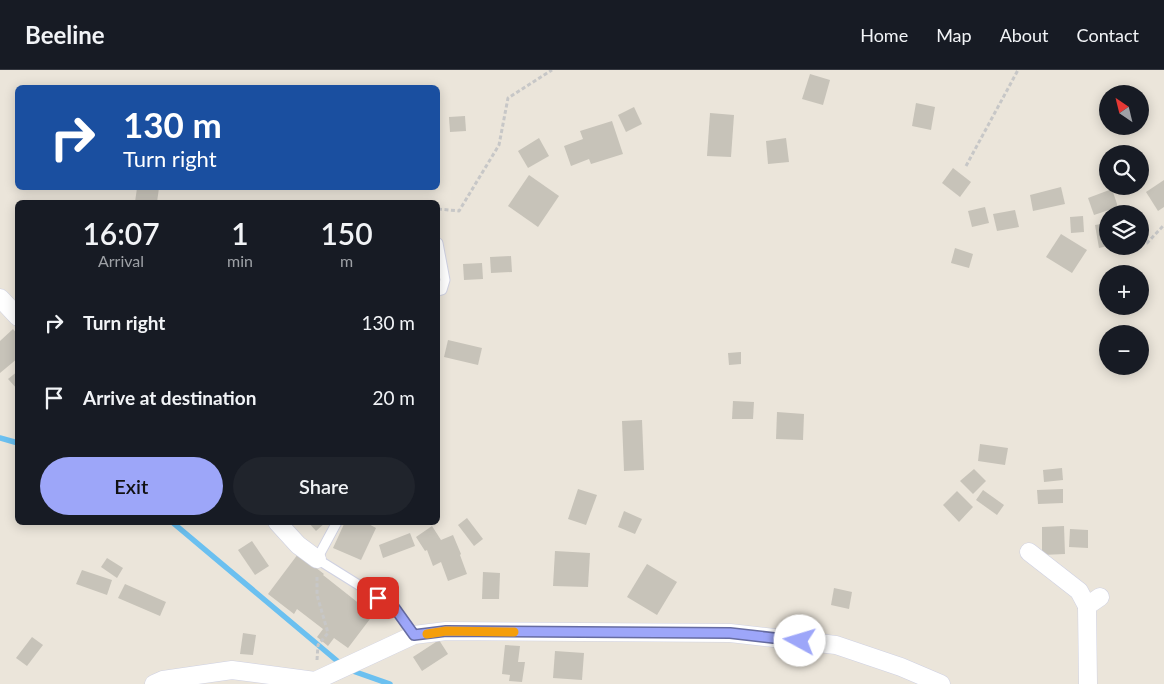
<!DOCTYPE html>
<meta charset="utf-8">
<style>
:root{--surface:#171b24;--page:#20242c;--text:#f1f3f6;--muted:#9ea1a6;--line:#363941;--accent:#9da6f9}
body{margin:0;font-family:Lato,sans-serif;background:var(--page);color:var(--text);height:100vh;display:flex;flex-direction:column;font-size:19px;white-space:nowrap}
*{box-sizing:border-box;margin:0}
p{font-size:16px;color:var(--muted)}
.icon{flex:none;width:28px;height:28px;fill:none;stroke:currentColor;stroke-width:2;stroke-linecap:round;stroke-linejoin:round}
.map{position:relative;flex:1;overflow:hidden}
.details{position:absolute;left:15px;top:130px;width:425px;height:325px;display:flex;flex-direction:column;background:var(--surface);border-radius:8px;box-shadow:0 2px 12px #0003}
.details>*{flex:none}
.banner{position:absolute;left:15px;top:15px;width:425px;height:105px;border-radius:8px;box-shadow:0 2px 12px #0003;background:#1a4fa0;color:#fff;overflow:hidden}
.needle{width:32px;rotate:325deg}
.buttons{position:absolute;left:1099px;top:15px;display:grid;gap:10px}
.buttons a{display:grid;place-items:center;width:50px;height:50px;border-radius:50%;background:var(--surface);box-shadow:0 2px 12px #0003;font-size:25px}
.pin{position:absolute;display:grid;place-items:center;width:42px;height:42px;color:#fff;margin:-21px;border-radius:10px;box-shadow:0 2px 8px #0006}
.me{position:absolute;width:55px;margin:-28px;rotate:276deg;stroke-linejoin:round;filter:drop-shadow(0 0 4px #0008)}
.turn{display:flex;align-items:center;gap:18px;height:105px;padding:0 25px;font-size:22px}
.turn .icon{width:65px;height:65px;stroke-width:2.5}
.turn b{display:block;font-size:35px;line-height:42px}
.eta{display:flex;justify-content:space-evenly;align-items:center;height:85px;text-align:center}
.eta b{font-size:30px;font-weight:600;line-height:35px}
.button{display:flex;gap:10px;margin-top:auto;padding:10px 25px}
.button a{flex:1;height:58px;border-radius:30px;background:var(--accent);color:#111;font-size:20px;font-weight:600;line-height:58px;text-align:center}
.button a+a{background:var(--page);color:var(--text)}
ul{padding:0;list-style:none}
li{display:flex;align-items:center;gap:15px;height:75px;padding:0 25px}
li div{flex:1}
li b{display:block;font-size:19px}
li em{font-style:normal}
header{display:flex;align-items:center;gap:30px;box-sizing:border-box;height:70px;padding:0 25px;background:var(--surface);border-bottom:1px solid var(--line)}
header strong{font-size:24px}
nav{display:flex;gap:28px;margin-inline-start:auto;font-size:18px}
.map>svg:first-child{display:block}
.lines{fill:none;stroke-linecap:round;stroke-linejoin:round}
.stream{stroke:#6bc0f0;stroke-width:5.5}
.building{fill:#c7c3b9}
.service-casing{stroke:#cfd1e2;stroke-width:11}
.minor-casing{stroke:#cfd1e2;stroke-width:19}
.path{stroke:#c7c7c7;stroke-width:3;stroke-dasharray:4 2.5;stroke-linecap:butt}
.service{stroke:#fff;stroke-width:9}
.minor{stroke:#fff;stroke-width:18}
.route-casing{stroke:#666ca2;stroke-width:12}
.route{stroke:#9da6f9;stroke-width:9}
.slow{stroke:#f59e0b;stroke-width:9}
</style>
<header>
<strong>Beeline</strong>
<nav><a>Home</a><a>Map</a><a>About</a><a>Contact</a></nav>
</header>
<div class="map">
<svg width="1164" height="614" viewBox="0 0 1164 614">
<rect width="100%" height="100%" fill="#ebe5da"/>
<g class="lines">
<g class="stream">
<path d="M 0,368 L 18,373"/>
<path d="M 172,452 L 342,595"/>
<path d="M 350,600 L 390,614"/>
</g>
</g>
<g class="building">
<path d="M 810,4 L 830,10 L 823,35 L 802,29 Z"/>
<path d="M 916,33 L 935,37 L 931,60 L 912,56 Z"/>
<path d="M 634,37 L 642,54 L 626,62 L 618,45 Z"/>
<path d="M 710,43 L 734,45 L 731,87 L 707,86 Z"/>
<path d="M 465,46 L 466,61 L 450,62 L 449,47 Z"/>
<path d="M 612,51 L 623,84 L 591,94 L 589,89 L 571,96 L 564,76 L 583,69 L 580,61 Z"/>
<path d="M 539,68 L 549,86 L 528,98 L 518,81 Z"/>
<path d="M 786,68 L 789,92 L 768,94 L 766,71 Z"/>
<path d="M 953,98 L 971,112 L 960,127 L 942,113 Z"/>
<path d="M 529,105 L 559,126 L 538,157 L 508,136 Z"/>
<path d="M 1164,110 L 1164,137 L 1158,141 L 1146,122 Z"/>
<path d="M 1061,117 L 1065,134 L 1033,141 L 1030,125 Z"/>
<path d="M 137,118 L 159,118 L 157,132 L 135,132 Z"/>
<path d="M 1112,119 L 1118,137 L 1094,145 L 1088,128 Z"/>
<path d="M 985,137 L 989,153 L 972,157 L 968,141 Z"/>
<path d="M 1015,140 L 1019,157 L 997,161 L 993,144 Z"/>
<path d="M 1083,146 L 1084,162 L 1071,163 L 1070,147 Z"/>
<path d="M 1108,153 L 1108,176 L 1099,178 L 1095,155 Z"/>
<path d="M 1061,164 L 1087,180 L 1072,203 L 1046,187 Z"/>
<path d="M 955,178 L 973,184 L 969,198 L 951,193 Z"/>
<path d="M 511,186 L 512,202 L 491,203 L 490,187 Z"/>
<path d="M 482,193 L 483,209 L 464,210 L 463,194 Z"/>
<path d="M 13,259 L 18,265 L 18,288 L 0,303 L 0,271 Z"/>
<path d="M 448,270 L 482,278 L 478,295 L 444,287 Z"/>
<path d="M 741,282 L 741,294 L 729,295 L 728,283 Z"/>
<path d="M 18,301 L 18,320 L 8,309 Z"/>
<path d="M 733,331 L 754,332 L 753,349 L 732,349 Z"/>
<path d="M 777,342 L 804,344 L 803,370 L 776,369 Z"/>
<path d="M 642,350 L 644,400 L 624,401 L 622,351 Z"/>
<path d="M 980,374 L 1008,378 L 1005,395 L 978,391 Z"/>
<path d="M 1062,398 L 1063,410 L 1044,412 L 1043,400 Z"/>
<path d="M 974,399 L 986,411 L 973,424 L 960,411 Z"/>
<path d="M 578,419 L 597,425 L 586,455 L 568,449 Z"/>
<path d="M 1063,419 L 1063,433 L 1038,434 L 1037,420 Z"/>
<path d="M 983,420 L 1004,435 L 997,445 L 976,430 Z"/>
<path d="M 957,421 L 973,437 L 959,452 L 943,435 Z"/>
<path d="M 624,441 L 642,449 L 635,464 L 618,457 Z"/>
<path d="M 467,448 L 483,469 L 474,476 L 458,455 Z"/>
<path d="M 308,452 L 326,452 L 316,461 Z"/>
<path d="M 345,452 L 365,452 L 376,458 L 361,490 L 333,478 Z"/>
<path d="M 432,456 L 441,470 L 453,465 L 461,484 L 460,485 L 467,504 L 448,511 L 441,492 L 433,496 L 427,480 L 425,481 L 416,467 Z"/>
<path d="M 1064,456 L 1065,484 L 1042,485 L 1042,457 Z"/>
<path d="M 1070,459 L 1088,460 L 1088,478 L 1069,477 Z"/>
<path d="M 410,463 L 415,476 L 383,488 L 379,475 Z"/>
<path d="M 252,471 L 269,496 L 255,505 L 238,480 Z"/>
<path d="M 555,481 L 590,483 L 588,517 L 553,516 Z"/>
<path d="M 298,484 L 324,504 L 323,505 L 361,535 L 361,536 L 373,545 L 348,578 L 334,568 L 328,576 L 317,567 L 323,559 L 297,539 L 294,544 L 268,524 Z"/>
<path d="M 107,488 L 123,498 L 117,508 L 101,497 Z"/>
<path d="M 647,494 L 677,512 L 657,545 L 627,527 Z"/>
<path d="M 82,500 L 112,510 L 107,525 L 76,514 Z"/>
<path d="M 483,502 L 500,503 L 499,529 L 482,529 Z"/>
<path d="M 125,514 L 166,532 L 160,546 L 118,528 Z"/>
<path d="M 834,518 L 852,522 L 849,539 L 831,535 Z"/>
<path d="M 243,563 L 256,565 L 253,585 L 240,584 Z"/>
<path d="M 32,567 L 43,575 L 27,596 L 16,588 Z"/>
<path d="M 439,570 L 448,584 L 422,601 L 413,587 Z"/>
<path d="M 505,575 L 520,576 L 518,592 L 525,592 L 522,612 L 509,611 L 510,605 L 502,604 Z"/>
<path d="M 555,581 L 584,583 L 582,610 L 553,608 Z"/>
</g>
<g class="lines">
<defs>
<g id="service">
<path d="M 438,173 L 445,210 L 442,220 L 438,221"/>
<path d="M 337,452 L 317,489 L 394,537 L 414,565"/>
</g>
<g id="minor">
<path d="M 0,228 L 18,247"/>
<path d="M 277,452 L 298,475 L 317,489"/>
<path d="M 1029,482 L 1079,521 L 1087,536"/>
<path d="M 154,614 L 163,610 L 232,600 L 315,611 L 414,565 L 446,561 L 730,563 L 836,575 L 901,597 L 941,614"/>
<path d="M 1088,614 L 1087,536 L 1100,527"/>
</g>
</defs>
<use href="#service" class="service-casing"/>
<use href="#minor" class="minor-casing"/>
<g class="path">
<path d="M 966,96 L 1018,0"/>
<path d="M 438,139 L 459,141 L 499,75 L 508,28 L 552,0"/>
<path d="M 1140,174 L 1147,173 L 1164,155"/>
<path d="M 317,590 L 318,575 L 328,563 L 317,525 L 317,507"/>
</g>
<use href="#service" class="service"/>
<use href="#minor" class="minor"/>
</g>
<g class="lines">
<defs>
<path id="route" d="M 378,528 L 394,537 L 414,565 L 446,561 L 730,563 L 800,571"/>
</defs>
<use href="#route" class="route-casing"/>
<use href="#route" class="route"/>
<path class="slow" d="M 427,564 L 446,561 L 514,562"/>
</g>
</svg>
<div class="buttons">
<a><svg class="needle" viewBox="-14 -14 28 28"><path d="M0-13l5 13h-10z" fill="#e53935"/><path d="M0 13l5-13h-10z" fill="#9ea1a6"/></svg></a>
<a><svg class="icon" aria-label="search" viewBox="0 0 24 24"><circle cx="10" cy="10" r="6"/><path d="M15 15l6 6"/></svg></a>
<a><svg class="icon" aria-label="layers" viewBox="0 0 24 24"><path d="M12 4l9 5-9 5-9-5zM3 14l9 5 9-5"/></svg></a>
<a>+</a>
<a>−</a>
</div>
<div class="pin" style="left:378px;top:528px;background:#d93025"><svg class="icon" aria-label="arrive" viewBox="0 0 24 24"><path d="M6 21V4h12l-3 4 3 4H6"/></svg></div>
<svg class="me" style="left:800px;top:571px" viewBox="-20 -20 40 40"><circle r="19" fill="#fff"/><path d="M0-13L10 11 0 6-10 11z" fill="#9da6f9"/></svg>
<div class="banner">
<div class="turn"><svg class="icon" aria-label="right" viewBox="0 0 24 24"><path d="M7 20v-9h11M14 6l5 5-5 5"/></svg><div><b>130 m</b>Turn right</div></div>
</div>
<section class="details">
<div class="eta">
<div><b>16:07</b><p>Arrival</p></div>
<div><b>1</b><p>min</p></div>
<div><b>150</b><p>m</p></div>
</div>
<ul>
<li><svg class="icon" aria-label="right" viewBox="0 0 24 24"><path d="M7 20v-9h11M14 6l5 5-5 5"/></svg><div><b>Turn right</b></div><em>130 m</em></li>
<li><svg class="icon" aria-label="arrive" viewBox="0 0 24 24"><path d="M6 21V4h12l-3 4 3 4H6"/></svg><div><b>Arrive at destination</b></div><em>20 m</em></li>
</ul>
<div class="button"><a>Exit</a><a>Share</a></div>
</section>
</div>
